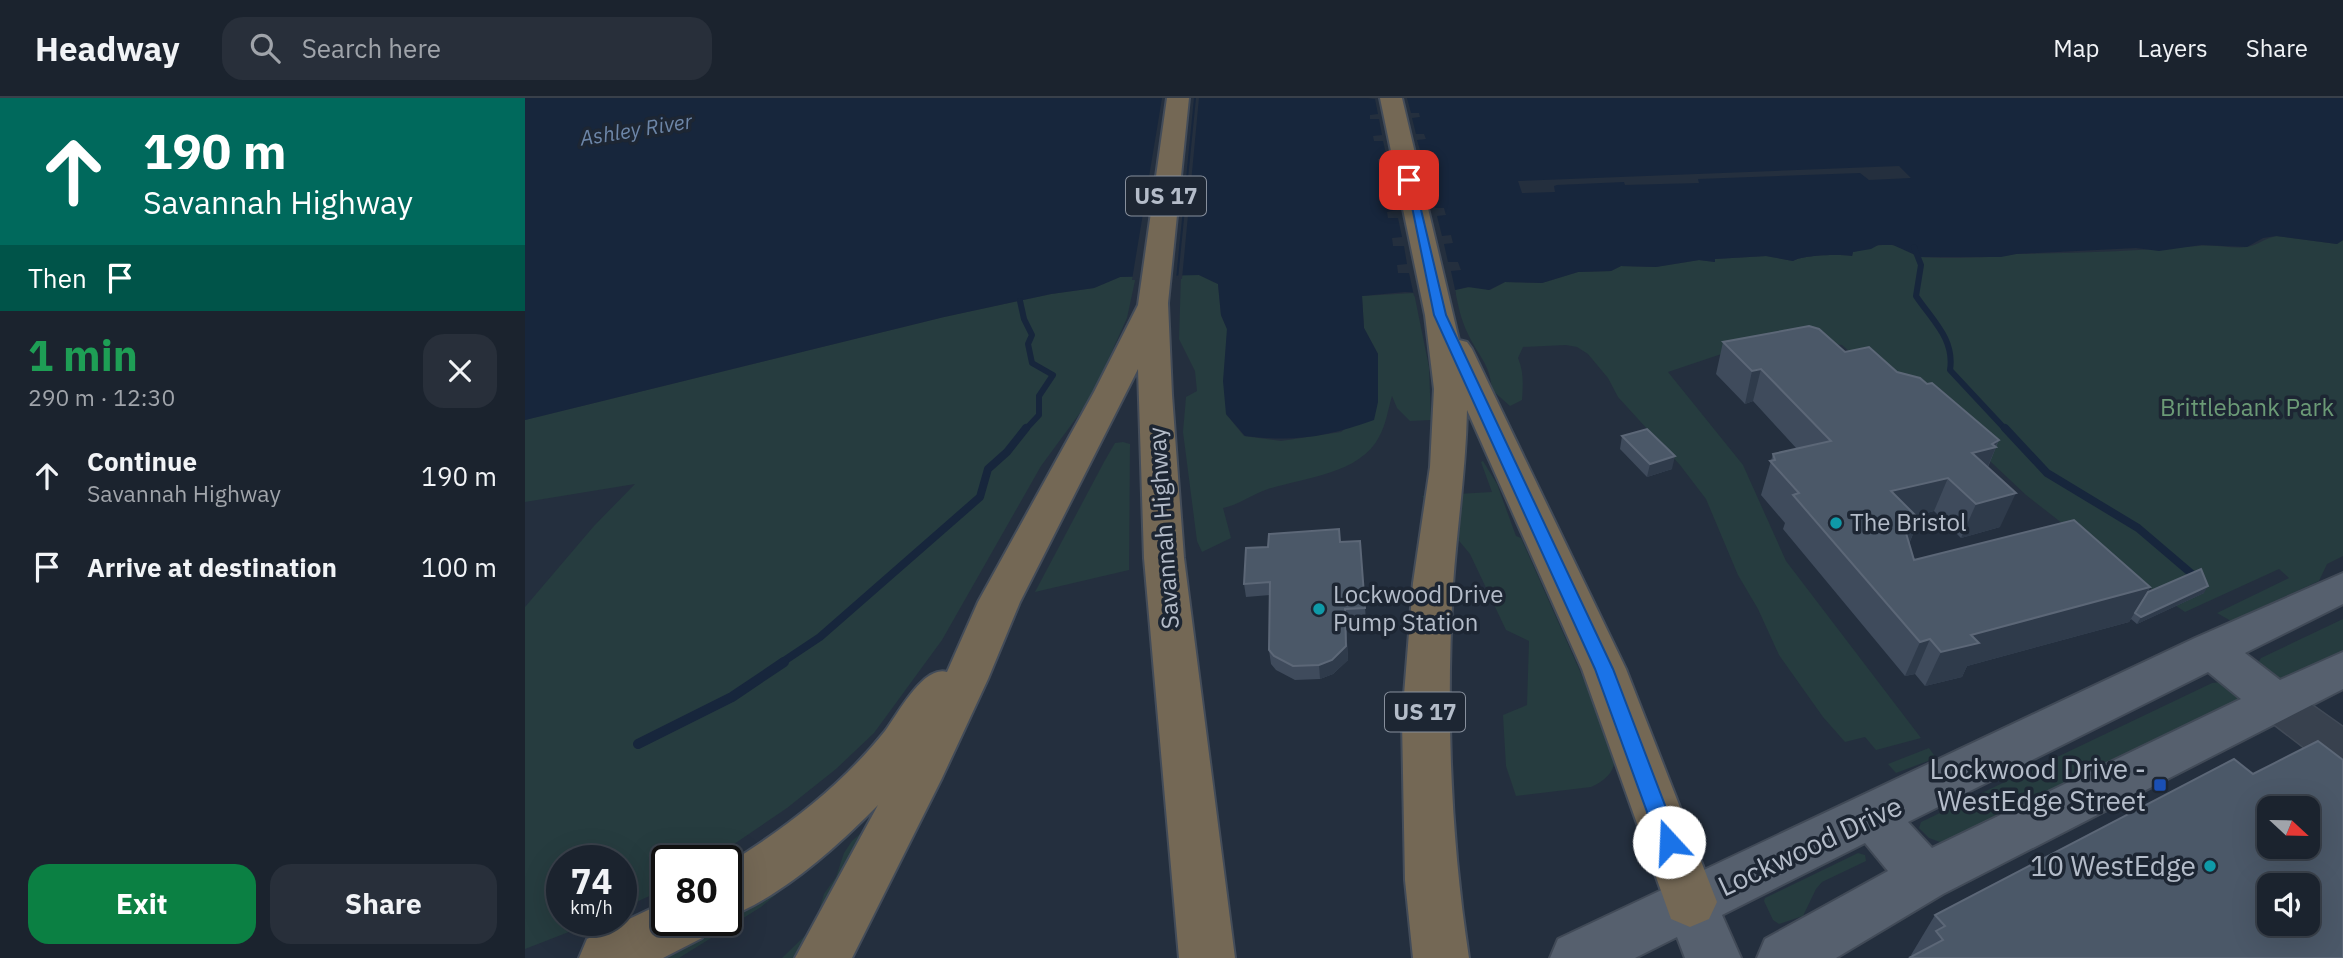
<!DOCTYPE html>
<meta charset="utf-8">
<style>
:root{--surface:#1b232e;--page:#282f3a;--text:#f1f3f6;--muted:#a0a4aa;--line:#39404a;--accent:#0b8043}
body{margin:0;font-family:"IBM Plex Sans",sans-serif;background:var(--page);color:var(--text);height:100vh;display:flex;flex-direction:column;font-size:26px;white-space:nowrap}
*{box-sizing:border-box;margin:0}
p{font-size:23px;color:var(--muted)}
.icon{flex:none;width:38px;height:38px;fill:none;stroke:currentColor;stroke-width:2;stroke-linecap:round;stroke-linejoin:round}
.map{position:relative;flex:1;overflow:hidden}
.drawer{display:flex;flex-direction:column;background:var(--surface);width:525px}
.drawer>*{flex:none}
.top-card{background:#00695c;color:#fff;overflow:hidden}
.needle{width:46px;rotate:112deg}
.buttons{position:absolute;left:1732px;top:698px;display:grid;gap:14px}
.buttons a{display:grid;place-items:center;width:63px;height:63px;border-radius:14px;background:var(--surface);box-shadow:0 7px 28px #0002,0 0 0 2px var(--line);font-size:35px}
.speed{position:absolute;left:21px;top:747px;display:flex;gap:14px;font-size:35px;font-weight:700;text-align:center}
.speed>*{display:grid;place-content:center;width:91px;height:91px;border-radius:50%;background:var(--surface);box-shadow:0 7px 28px #0002,0 0 0 2px var(--line);line-height:1}
.speed small{font-size:18px;font-weight:400}
.speed .limit{border:4px solid #111;border-radius:10px;background:#fff;color:#111}
.pin{position:absolute;display:grid;place-items:center;width:60px;height:60px;color:#fff;margin:-30px;border-radius:14px;box-shadow:0 4px 10px #0006}
.me{position:absolute;width:77px;margin:-38px;rotate:340deg;stroke-linejoin:round;filter:drop-shadow(0 0 5px #0008)}
.turn{display:flex;align-items:center;gap:24px;height:147px;padding:0 28px;font-size:32px}
.turn .icon{width:91px;height:91px;stroke-width:2.5}
.turn b{display:block;font-size:49px;line-height:60px}
.then{display:flex;align-items:center;height:66px;padding:0 28px;background:#0003;gap:14px;font-size:26px}
.round{display:grid;place-items:center;flex:none;width:74px;height:74px;border-radius:21px;background:var(--page)}
.overview{display:flex;align-items:center;justify-content:space-between;height:119px;padding:0 28px}
h1{font-size:42px;font-weight:700;line-height:52px;color:#1e9e55}
.action{display:flex;gap:14px;margin-top:auto;padding:14px 28px}
.action a{flex:1;height:80px;border-radius:21px;background:var(--accent);color:#fff;font-size:28px;font-weight:700;line-height:80px;text-align:center}
.action a+a{background:var(--page);color:var(--text)}
ul{padding:0;list-style:none}
li{display:flex;align-items:center;gap:21px;height:91px;padding:0 28px}
li div{flex:1}
li b{display:block;font-size:26px}
li em{font-style:normal}
header{display:flex;align-items:center;gap:42px;box-sizing:border-box;height:98px;padding:0 35px;background:var(--surface);border-bottom:2px solid var(--line)}
header strong{font-size:33px}
nav{display:flex;gap:38px;margin-inline-start:auto;font-size:24px}
.search{width:490px;height:63px;background:var(--page);display:flex;align-items:center;gap:18px;box-sizing:border-box;padding:0 24px;border-radius:21px;color:var(--muted);font-size:26px}
main{display:flex;flex:1;min-height:0}
.map>svg:first-child{display:block}
.green{fill:#263c3f}
.water{fill:#17263c}
.pier{fill:#242f3e}
.lines{fill:none;stroke-linecap:round;stroke-linejoin:round}
.stream-far2{stroke:#17263c;stroke-width:6}
.stream-far1{stroke:#17263c;stroke-width:8}
.stream{stroke:#17263c;stroke-width:10}
.minor-casing{stroke:#414a57;stroke-width:3}
.major-casing{stroke:#414a57;stroke-width:4}
.highway-casing{stroke:#434c59;stroke-width:4}
.minor{fill:#38414e;fill-rule:evenodd}
.major{fill:#56606e;fill-rule:evenodd}
.highway{fill:#746855;fill-rule:evenodd}
.wall{fill:#3f4b5c}
.shaded-wall{fill:#2f3b4b}
.building{fill:#4b5868;stroke:#5c6777;stroke-width:2;fill-rule:evenodd}
.route{fill:#1a73e8;stroke:#114b97;stroke-width:2}
.culture-dot{fill:#0f9aa8;stroke:#1d2633;stroke-width:2.5}
.transit-dot{fill:#1a4fb4;stroke:#1d2633;stroke-width:2.5}
.labels{text-anchor:middle;stroke-width:7;stroke-linejoin:round;paint-order:stroke}
.far-water-label{font-size:21px;font-style:italic;fill:#6d86a8;stroke:#1d2633}
.shield{fill:#1d2633;stroke:#878f9c;stroke-width:2}
.shield-label{font-size:23px;font-weight:bold;fill:#b4bcc9}
.park-label{font-size:24px;fill:#6b9a76;stroke:#1d2633}
.poi-label{font-size:24px;fill:#b4bcc9;stroke:#1d2633;text-anchor:start}
.street-label{font-size:24px;fill:#b4bcc9;stroke:#1d2633}
.near-poi-label{font-size:28px;fill:#b4bcc9;stroke:#1d2633;text-anchor:end}
.near-street-label{font-size:28px;fill:#b4bcc9;stroke:#1d2633}
</style>
<header>
<strong>Headway</strong>
<div class="search"><svg class="icon" aria-label="search" viewBox="0 0 24 24"><circle cx="10" cy="10" r="6"/><path d="M15 15l6 6"/></svg>Search here</div>
<nav><a>Map</a><a>Layers</a><a>Share</a></nav>
</header>
<main>
<section class="drawer">
<div class="top-card">
<div class="turn"><svg class="icon" aria-label="ahead" viewBox="0 0 24 24"><path d="M12 20V5M6 11l6-6 6 6"/></svg><div><b>190 m</b>Savannah Highway</div></div>
<div class="then">Then<svg class="icon" aria-label="arrive" viewBox="0 0 24 24"><path d="M6 21V4h12l-3 4 3 4H6"/></svg></div>
</div>
<div class="overview"><div><h1>1 min</h1><p>290 m · 12:30</p></div><a class="round"><svg class="icon" aria-label="close" viewBox="0 0 24 24"><path d="M6 6l12 12M18 6L6 18"/></svg></a></div>
<ul>
<li><svg class="icon" aria-label="ahead" viewBox="0 0 24 24"><path d="M12 20V5M6 11l6-6 6 6"/></svg><div><b>Continue</b><p>Savannah Highway</p></div><em>190 m</em></li>
<li><svg class="icon" aria-label="arrive" viewBox="0 0 24 24"><path d="M6 21V4h12l-3 4 3 4H6"/></svg><div><b>Arrive at destination</b></div><em>100 m</em></li>
</ul>
<div class="action"><a>Exit</a><a>Share</a></div>
</section>
<div class="map">
<svg width="1818" height="860" viewBox="0 0 1818 860">
<rect width="100%" height="100%" fill="#242f3e"/>
<g class="green">
<path d="M 1752,138 L 1812,146 L 1818,142 L 1818,458 L 1802,466 L 1794,483 L 1706,523 L 1692,515 L 1764,480 L 1754,471 L 1660,514 L 1579,458 L 1501,397 L 1399,301 L 1372,296 L 1317,247 L 1247,239 L 1143,274 L 1218,367 L 1261,463 L 1396,640 L 1351,652 L 1340,639 L 1320,644 L 1298,619 L 1254,557 L 1233,511 L 1213,477 L 1181,401 L 1155,367 L 1093,299 L 1083,280 L 1063,256 L 1052,249 L 1041,247 L 998,249 L 993,260 C 999,274 998,287 997,302 L 985,308 L 967,292 C 965,265 953,258 943,236 C 936,222 933,207 930,192 L 950,188 L 965,192 L 980,184 L 1017,185 L 1053,174 L 1086,173 L 1096,168 L 1130,169 L 1174,162 L 1190,164 L 1190,161 L 1241,158 L 1268,163 C 1278,157 1314,156 1327,158 L 1328,154 C 1342,151 1357,144 1371,148 C 1379,151 1388,157 1396,159 C 1414,161 1475,160 1491,156 C 1552,155 1613,153 1673,148 C 1689,146 1708,151 1722,149 C 1733,147 1740,140 1752,138 Z"/>
<path d="M 656,177 L 674,177 L 693,186 L 696,217 L 702,231 L 701,316 L 719,338 L 756,343 L 816,334 L 853,304 L 853,256 L 839,230 L 837,198 L 889,195 L 904,269 L 906,322 L 885,323 L 872,310 L 867,298 C 863,311 861,327 854,339 C 835,376 778,380 743,391 C 727,396 714,407 698,410 L 706,440 L 677,454 L 672,443 L 658,334 L 661,299 L 672,293 L 670,273 L 654,241 Z"/>
<path d="M 611,178 L 602,220 L 566,300 L 516,368 L 417,542 L 349,635 L 311,671 L 262,710 L 184,763 L 142,763 L 142,790 L 96,811 L 96,763 L 37,763 L 37,822 L 72,823 L 0,851 L 0,509 L 69,428 L 110,386 L 0,404 L 0,322 L 419,219 L 526,196 L 569,190 L 595,179 Z"/>
<path d="M 598,344 L 605,346 L 604,472 L 510,494 L 579,364 L 590,345 Z"/>
<path d="M 958,363 L 972,386 L 991,438 L 996,440 L 1089,650 C 1093,670 1084,681 1066,689 L 991,698 L 981,668 L 978,617 L 1002,607 L 1004,543 L 981,532 L 945,456 L 897,398 L 967,394 L 956,364 Z"/>
<path d="M 1818,521 L 1818,553 L 1762,580 L 1752,580 L 1732,566 L 1736,560 Z"/>
<path d="M 1696,584 L 1715,597 L 1716,603 L 1423,747 L 1404,740 L 1394,730 L 1396,724 L 1687,585 Z"/>
<path d="M 1404,650 L 1411,660 L 1371,675 L 1363,666 Z"/>
<path d="M 337,734 L 345,739 L 285,860 L 257,860 L 289,829 L 299,796 L 311,779 L 319,755 L 327,743 Z"/>
<path d="M 1333,755 L 1340,757 L 1341,763 L 1297,784 L 1291,791 L 1278,818 L 1254,826 L 1248,822 L 1239,803 L 1240,800 Z"/>
<path d="M 299,756 L 236,809 L 154,860 L 119,860 L 187,823 L 201,822 L 201,814 Z"/>
</g>
<path class="water" d="M 0,0 L 1818,0 L 1818,142 L 1812,146 L 1751,138 L 1738,140 L 1722,149 L 1676,147 L 1634,153 L 1611,150 L 1491,156 L 1476,159 L 1395,159 L 1368,147 L 1353,147 L 1346,151 L 1328,154 L 1327,158 C 1314,156 1278,157 1268,163 L 1241,158 L 1190,161 L 1190,164 L 1174,162 L 1131,169 L 1096,168 L 1086,173 L 1053,174 L 1017,185 L 980,184 L 964,192 L 943,189 L 913,196 L 880,194 L 837,198 L 839,230 L 853,256 L 853,304 L 849,322 C 803,339 768,344 720,338 L 701,316 L 698,283 L 702,231 L 696,217 L 693,186 L 674,177 L 595,179 L 569,190 L 526,196 L 419,219 L 0,322 Z"/>
<g class="pier">
<path d="M 637,0 L 669,0 L 651,181 L 607,182 Z"/>
<path d="M 671,0 L 674,0 L 657,181 L 653,181 Z"/>
<path d="M 842,0 L 882,0 L 886,15 L 894,15 L 895,19 L 887,20 L 891,36 L 899,36 L 901,41 L 892,42 L 897,59 L 905,59 L 907,64 L 898,65 L 903,84 L 912,84 L 914,90 L 905,90 L 910,110 L 919,110 L 921,117 L 912,118 L 917,138 L 926,137 L 928,145 L 919,146 L 923,164 L 933,164 L 936,172 L 926,173 L 931,196 L 913,200 L 889,198 L 884,175 L 873,175 L 872,167 L 882,166 L 879,148 L 868,148 L 867,140 L 877,139 L 873,120 L 863,120 L 862,114 L 872,112 L 868,92 L 858,92 L 857,86 L 866,85 L 863,67 L 854,67 L 853,61 L 862,60 L 858,43 L 849,43 L 848,38 L 857,37 L 854,21 L 845,21 L 845,17 L 853,16 L 850,1 Z"/>
<path d="M 1374,68 L 1386,80 L 1344,82 L 1335,75 L 1173,81 L 1174,85 L 1100,87 L 1099,84 L 1032,87 L 1029,88 L 1030,94 L 997,95 L 993,83 Z"/>
</g>
<g class="lines">
<g class="stream-far2">
<path d="M 1389,149 L 1396,167 L 1391,198 C 1407,222 1430,241 1425,272 L 1481,332"/>
<path d="M 495,203 L 499,221 L 507,237 L 503,246 L 507,265 L 528,277 L 514,298 L 514,317 L 500,332"/>
</g>
<g class="stream-far1">
<path d="M 1480,330 L 1522,375 L 1613,430 L 1674,482"/>
<path d="M 256,565 L 295,539 L 455,399 L 463,371 L 482,354 L 501,330"/>
</g>
<path class="stream" d="M 113,646 L 207,599 L 259,564"/>
<defs>
<path id="minor" d="M 1752,588 L 1767,593 L 1818,629 L 1818,673 L 1802,667 L 1737,617 L 1730,605 L 1737,593 Z"/>
<path id="major" d="M 1818,475 L 1818,506 L 1720,555 L 1755,582 L 1818,554 L 1818,591 L 1418,796 L 1311,860 L 1232,860 L 1240,841 L 1363,773 L 1340,745 L 1197,817 L 1216,860 L 1160,860 L 1152,839 L 1110,860 L 1025,860 L 1033,841 L 1670,540 ZM 1683,574 L 1716,601 L 1407,750 L 1383,724 Z"/>
<g id="highway">
<path d="M 642,0 L 664,0 L 643,205 L 647,297 L 659,460 L 710,860 L 654,860 L 619,460 L 613,271 L 495,504 L 463,581 L 417,680 L 327,860 L 270,860 L 353,707 C 312,749 256,799 201,820 L 201,767 C 260,731 317,687 360,633 C 373,616 398,567 422,574 L 453,504 L 569,294 L 613,207 Z"/>
<path d="M 855,0 L 877,0 L 934,242 L 942,244 L 947,251 L 1101,571 L 1192,804 L 1184,821 L 1165,829 L 1146,821 L 1057,571 L 942,312 C 941,371 932,428 928,487 C 921,612 925,736 944,860 L 888,860 L 880,782 L 877,622 L 888,485 L 905,369 L 909,291 L 900,217 Z"/>
<path d="M 142,803 L 142,822 L 185,822 L 177,840 L 138,860 L 54,860 L 62,841 Z"/>
</g>
</defs>
<use href="#minor" class="minor-casing"/>
<use href="#major" class="major-casing"/>
<use href="#highway" class="highway-casing"/>
<use href="#minor" class="minor"/>
<use href="#major" class="major"/>
<use href="#highway" class="highway"/>
</g>
<g class="wall">
<path d="M 1198,244 L 1320,254 L 1372,274 L 1474,342 L 1463,369 L 1475,429 L 1436,440 L 1409,413 L 1391,418 L 1394,421 L 1384,446 L 1389,462 L 1625,489 L 1623,494 L 1679,495 L 1612,526 L 1606,521 L 1604,524 L 1442,568 L 1437,579 L 1400,588 L 1390,576 L 1380,578 L 1258,431 L 1260,425 L 1236,397 L 1248,356 L 1272,351 L 1228,303 L 1220,306 L 1191,276 Z"/>
<path d="M 1097,338 L 1147,371 L 1122,379 L 1095,351 Z"/>
<path d="M 835,443 L 841,523 L 821,525 L 823,562 L 808,576 L 795,581 L 770,582 L 751,572 L 746,566 L 744,552 L 745,497 L 721,499 L 719,486 L 815,444 Z"/>
<path d="M 1728,676 L 1388,858 L 1386,857 L 1410,817 Z"/>
</g>
<g class="shaded-wall">
<path d="M 1236,271 L 1228,303 L 1220,306 L 1227,273 Z"/>
<path d="M 1474,342 L 1470,349 L 1471,349 L 1457,382 L 1447,355 Z"/>
<path d="M 1150,358 L 1147,371 L 1122,379 L 1125,366 Z"/>
<path d="M 1423,380 L 1409,413 L 1354,427 L 1366,393 Z"/>
<path d="M 1491,395 L 1475,429 L 1436,440 L 1451,406 Z"/>
<path d="M 1394,421 L 1380,455 L 1378,425 Z"/>
<path d="M 1683,488 L 1679,495 L 1612,526 L 1616,519 Z"/>
<path d="M 1625,489 L 1604,524 L 1442,568 L 1437,579 L 1400,588 L 1416,554 L 1446,537 Z"/>
<path d="M 820,511 L 823,562 L 808,576 L 795,581 L 794,567 Z"/>
<path d="M 1405,541 L 1390,576 L 1380,578 L 1395,544 Z"/>
</g>
<g class="building">
<path d="M 1284,228 L 1294,231 L 1320,254 L 1344,249 L 1372,274 L 1395,280 L 1402,286 L 1407,285 L 1474,342 L 1467,346 L 1471,349 L 1447,355 L 1491,395 L 1451,406 L 1423,380 L 1366,393 L 1394,421 L 1378,425 L 1389,462 L 1549,422 L 1625,489 L 1446,537 L 1454,545 L 1416,554 L 1405,541 L 1395,544 L 1268,397 L 1274,395 L 1245,363 L 1250,362 L 1248,356 L 1306,343 L 1236,271 L 1227,273 L 1198,244 Z"/>
<path d="M 1122,331 L 1150,358 L 1125,366 L 1097,338 Z"/>
<path d="M 814,431 L 815,444 L 835,443 L 840,510 L 820,511 L 821,548 L 807,562 L 794,567 L 768,568 L 749,558 L 744,552 L 745,484 L 719,486 L 721,450 L 743,449 L 744,436 Z"/>
<path d="M 1676,471 L 1683,488 L 1616,519 L 1610,515 L 1623,494 Z"/>
<path d="M 1793,643 L 1818,662 L 1818,860 L 1384,860 L 1418,842 L 1411,833 L 1420,828 L 1410,817 L 1709,661 L 1728,676 ZM 1745,710 L 1783,710 L 1783,749 L 1745,749 ZM 1745,788 L 1783,788 L 1783,826 L 1745,826 Z"/>
</g>
<path class="route" d="M 881,79 L 889,82 L 921,217 L 1088,571 L 1154,744 L 1151,750 L 1144,753 L 1136,750 L 1133,744 L 1070,571 L 909,217 Z"/>
<g class="culture-dot">
<circle cx="1311" cy="425" r="7"/>
<circle cx="794" cy="511" r="7"/>
<circle cx="1685" cy="768" r="7"/>
</g>
<rect class="transit-dot" x="1628" y="680" width="14" height="14" rx="3.5"/>
<g class="labels">
<g class="far-water-label">
<text transform="translate(111 32) rotate(-9)" y="7">Ashley River</text>
</g>
<g class="shield">
<rect x="601" y="78.5" width="80" height="39" rx="5"/>
<rect x="860" y="594.5" width="80" height="39" rx="5"/>
</g>
<g class="shield-label">
<text x="641" y="106">US 17</text>
<text x="900" y="622">US 17</text>
</g>
<g class="park-label">
<text x="1722" y="318">Brittlebank Park</text>
</g>
<g class="poi-label">
<text x="1325" y="433">The Bristol</text>
<text x="808" y="505">Lockwood Drive<tspan x="808" dy="28">Pump Station</tspan></text>
</g>
<g class="street-label">
<text transform="translate(639 430) rotate(-94)" y="8">Savannah Highway</text>
</g>
<g class="near-poi-label">
<text x="1621" y="681">Lockwood Drive -<tspan x="1621" dy="32">WestEdge Street</tspan></text>
<text x="1671" y="778">10 WestEdge</text>
</g>
<g class="near-street-label">
<text transform="translate(1285 748) rotate(-25)" y="10">Lockwood Drive</text>
</g>
</g>
</svg>
<div class="buttons">
<a><svg class="needle" viewBox="-14 -14 28 28"><path d="M0-13l5 13h-10z" fill="#e53935"/><path d="M0 13l5-13h-10z" fill="#a0a4aa"/></svg></a>
<a><svg class="icon" aria-label="sound" viewBox="0 0 24 24"><path d="M4 9h4l5-4v14l-5-4H4zM17 9q2 3 0 6"/></svg></a>
</div>
<div class="speed"><div>74<small>km/h</small></div><div class="limit">80</div></div>
<div class="pin" style="left:884px;top:82px;background:#d93025"><svg class="icon" aria-label="arrive" viewBox="0 0 24 24"><path d="M6 21V4h12l-3 4 3 4H6"/></svg></div>
<svg class="me" style="left:1144px;top:744px" viewBox="-20 -20 40 40"><circle r="19" fill="#fff"/><path d="M0-13L10 11 0 6-10 11z" fill="#1a73e8"/></svg>
</div>
</main>
